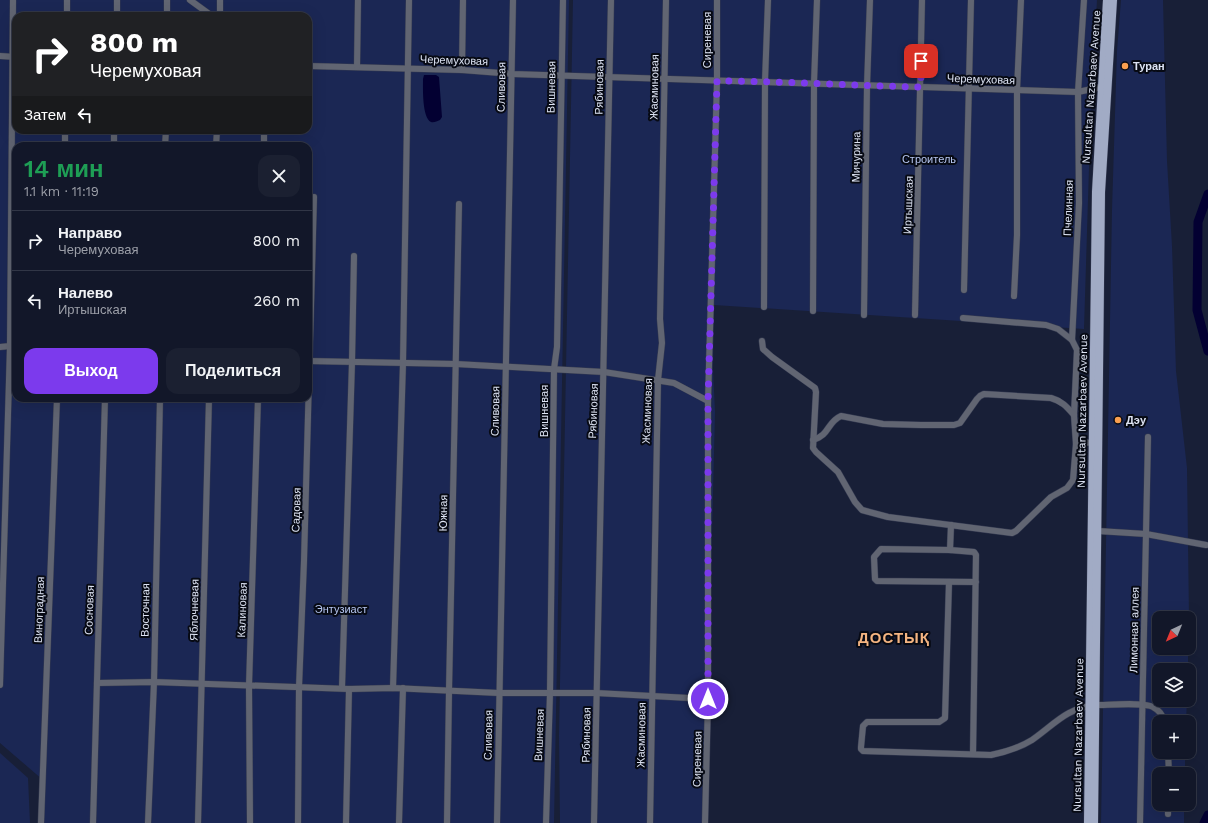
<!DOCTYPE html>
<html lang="ru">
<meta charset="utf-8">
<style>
:root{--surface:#121729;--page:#1b2031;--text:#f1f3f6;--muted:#9c9fa8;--line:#313646;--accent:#7c3aed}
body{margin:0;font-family:"Work Sans",sans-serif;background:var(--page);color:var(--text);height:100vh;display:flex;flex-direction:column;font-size:15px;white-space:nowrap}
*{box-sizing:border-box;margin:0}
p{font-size:13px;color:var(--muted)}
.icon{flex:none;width:22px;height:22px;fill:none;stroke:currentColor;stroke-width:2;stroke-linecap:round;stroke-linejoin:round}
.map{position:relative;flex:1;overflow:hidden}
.drawer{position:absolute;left:12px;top:142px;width:300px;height:260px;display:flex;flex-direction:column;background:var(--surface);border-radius:12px;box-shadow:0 4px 16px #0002,0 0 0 1px var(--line)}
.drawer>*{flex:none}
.banner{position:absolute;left:12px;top:12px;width:300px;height:122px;border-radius:12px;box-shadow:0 4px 16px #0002,0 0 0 1px var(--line);background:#202124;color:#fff;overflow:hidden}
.needle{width:26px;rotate:223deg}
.tools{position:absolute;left:1152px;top:611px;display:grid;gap:8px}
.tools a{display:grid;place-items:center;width:44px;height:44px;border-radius:8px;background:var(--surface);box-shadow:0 4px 16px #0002,0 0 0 1px var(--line);font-size:20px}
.pin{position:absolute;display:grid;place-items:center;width:34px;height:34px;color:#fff;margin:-17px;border-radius:8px;box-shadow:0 2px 6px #0006}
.me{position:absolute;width:44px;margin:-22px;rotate:0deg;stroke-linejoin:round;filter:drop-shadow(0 0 3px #0008)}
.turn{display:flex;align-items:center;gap:14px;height:84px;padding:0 12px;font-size:18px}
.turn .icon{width:52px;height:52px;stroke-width:2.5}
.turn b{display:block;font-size:28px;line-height:34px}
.then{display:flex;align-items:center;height:38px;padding:0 12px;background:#0003;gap:8px;font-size:15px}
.round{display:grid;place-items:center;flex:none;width:42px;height:42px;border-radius:12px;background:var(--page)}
.overview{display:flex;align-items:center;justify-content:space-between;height:68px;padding:0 12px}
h1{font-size:24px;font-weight:600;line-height:30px;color:#1e9e55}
.button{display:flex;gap:8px;margin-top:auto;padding:8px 12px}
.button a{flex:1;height:46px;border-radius:12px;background:var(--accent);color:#fff;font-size:16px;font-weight:600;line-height:46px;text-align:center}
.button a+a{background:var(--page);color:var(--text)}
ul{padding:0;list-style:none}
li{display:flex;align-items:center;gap:12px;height:60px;padding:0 12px;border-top:1px solid var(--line)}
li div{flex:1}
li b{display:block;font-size:15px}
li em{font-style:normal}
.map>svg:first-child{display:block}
.green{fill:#1b2754;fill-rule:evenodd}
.water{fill:#030032}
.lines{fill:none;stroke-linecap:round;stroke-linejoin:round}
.river{stroke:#030032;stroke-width:9}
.minor-casing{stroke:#343a51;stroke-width:7}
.major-casing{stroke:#343a51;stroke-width:9}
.minor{stroke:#616572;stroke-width:6}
.major{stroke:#a1abc5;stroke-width:8}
.route{stroke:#7c3aed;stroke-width:7;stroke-dasharray:0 12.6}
.poi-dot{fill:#fa9f4f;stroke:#070a14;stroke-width:1.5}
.labels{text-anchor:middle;stroke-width:4;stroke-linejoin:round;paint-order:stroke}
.street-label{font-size:11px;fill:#dde3f3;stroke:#070a14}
.poi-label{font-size:11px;font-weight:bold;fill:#dde3f3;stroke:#070a14;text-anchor:start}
.park-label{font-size:11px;fill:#b6c6f1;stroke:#070a14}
.district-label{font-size:15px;font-weight:bold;letter-spacing:1px;fill:#f4b481;stroke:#070a14}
</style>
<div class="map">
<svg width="1208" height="823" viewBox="0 0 1208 823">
<rect width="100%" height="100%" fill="#181f37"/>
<g class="green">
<path d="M 0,0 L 569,0 L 554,823 L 41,823 L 43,780 L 0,743 ZM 16,16 L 308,16 L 308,130 L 16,130 ZM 16,146 L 308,146 L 308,398 L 16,398 Z"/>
<path d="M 573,0 L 1097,0 L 1091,103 L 1084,329 L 714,305 L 713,368 L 715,412 L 708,699 L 703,757 L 702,823 L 560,823 L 559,736 Z"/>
<path d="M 1121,0 L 1163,0 L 1167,161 L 1172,246 L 1176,371 L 1187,468 L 1189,617 L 1189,623 L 1189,618 L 1159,618 L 1159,648 L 1188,648 L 1188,670 L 1159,670 L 1159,700 L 1187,700 L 1186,722 L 1159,722 L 1159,752 L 1185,752 L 1185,774 L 1159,774 L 1159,804 L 1184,804 L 1184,823 L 1101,823 L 1112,210 L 1117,51 Z"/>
<path d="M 0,753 L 28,778 L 30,823 L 0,823 Z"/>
</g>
<path class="water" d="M 424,75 L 436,75 L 439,77 L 442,117 L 440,120 C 437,121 434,123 431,122 C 422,118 423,88 423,79 Z"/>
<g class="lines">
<g class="river">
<path d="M 1208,194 L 1198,222 L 1197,310 L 1208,351"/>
<path d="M 1204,823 L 1208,815"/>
</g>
<defs>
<g id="minor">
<path d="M 67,0 L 67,16"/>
<path d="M 190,0 L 212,16"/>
<path d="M 117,16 L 117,0"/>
<path d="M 167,16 L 167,0"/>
<path d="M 220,16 L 220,0"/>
<path d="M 0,56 L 16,57"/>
<path d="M 308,66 L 462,70 L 512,74 L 1078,92 L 1101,87"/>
<path d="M 357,67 L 358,0"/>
<path d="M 462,70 L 463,0"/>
<path d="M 65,146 L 65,130"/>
<path d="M 114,146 L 114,130"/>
<path d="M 165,146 L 166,130"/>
<path d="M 216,146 L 217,130"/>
<path d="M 264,146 L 264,130"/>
<path d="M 964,290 L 971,0"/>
<path d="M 1014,296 L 1017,235 L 1017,90 L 1021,0"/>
<path d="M 764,307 L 765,81 L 768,0"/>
<path d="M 813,311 L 814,83 L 817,0"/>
<path d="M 864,315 L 867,86 L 870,0"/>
<path d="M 915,315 L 922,0"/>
<path d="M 963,318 L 1046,325 L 1058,329 L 1072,340"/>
<path d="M 762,341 L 763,349 L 772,357 L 815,388 L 816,392 L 813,448 L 816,452 L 838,472 L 855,502 L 862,510 L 888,517 L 1012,533 L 1016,531 L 1051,497 L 1067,488 L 1073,480 L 1076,444 L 1074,415 L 1077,350 L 1072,340 L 1079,203 L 1078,92 L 1084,0"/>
<path d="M 0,347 L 10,346 L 16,347"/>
<path d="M 308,361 L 456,364 L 604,372 L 674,383 L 708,401"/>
<path d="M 813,440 C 830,435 827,422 841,416 L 883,424 L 921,425 L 954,425 L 960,423 L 977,399 L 980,396 L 984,394 L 1051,398 C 1062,401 1067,407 1074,415"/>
<path d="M 1076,444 L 1095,442"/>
<path d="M 1098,531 L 1146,534 L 1206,545"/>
<path d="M 950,550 L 951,525"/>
<path d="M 949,582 L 945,718 L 939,722 L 867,722 L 863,726 L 861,747 L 861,749 L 863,751 L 991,755 C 1006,752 1019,748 1032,740 C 1055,724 1066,708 1096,705 C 1108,705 1145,702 1153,707 C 1159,710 1163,716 1165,722"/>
<path d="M 97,683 L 154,682 L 349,689 L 393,688 L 499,693 L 596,693 L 708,699"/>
<path d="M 0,685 L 10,346 L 13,0"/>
<path d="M 342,688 L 352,362 L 354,256"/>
<path d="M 393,688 L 403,363 L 409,0"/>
<path d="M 1168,752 L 1169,774"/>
<path d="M 973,754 L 976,555 L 974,552 L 950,550 L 881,549 L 874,557 L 875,579 L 877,581 L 976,582"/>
<path d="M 1168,814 L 1168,804"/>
<path d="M 41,823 L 57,398"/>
<path d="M 93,823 L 105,398"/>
<path d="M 148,823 L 154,682 L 160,398"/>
<path d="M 198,823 L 209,398"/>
<path d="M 250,823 L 249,686 L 258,398"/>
<path d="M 298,823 L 299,687 L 304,561 L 314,197"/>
<path d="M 346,823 L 349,689"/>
<path d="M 399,823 L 403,688"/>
<path d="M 447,823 L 449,691 L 459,204"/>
<path d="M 497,823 L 513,0"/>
<path d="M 546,823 L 550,693 L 554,369 L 557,347 L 563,0"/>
<path d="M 594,823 L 611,0"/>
<path d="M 650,823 L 658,380 L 662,343 L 660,319 L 666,0"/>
<path d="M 705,823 L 708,699 L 708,401 L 717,81 L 717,0"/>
<path d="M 1140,823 L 1148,437"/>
</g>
<g id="major">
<path d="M 1088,823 L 1096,192 L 1107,0"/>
<path d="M 1094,823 L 1101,192 L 1113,0"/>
</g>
</defs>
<use href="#minor" class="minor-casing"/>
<use href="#major" class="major-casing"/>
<use href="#minor" class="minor"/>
<use href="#major" class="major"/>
</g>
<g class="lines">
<path class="route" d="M 708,699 L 708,401 L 717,81 C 785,81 853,86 921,87 L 921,61"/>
</g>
<g class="poi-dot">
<circle cx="1125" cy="66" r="4"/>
<circle cx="1118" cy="420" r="4"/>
</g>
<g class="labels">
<g class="street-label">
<text transform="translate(707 40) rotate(-90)" y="4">Сиреневая</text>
<text transform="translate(454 60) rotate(2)" y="4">Черемуховая</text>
<text transform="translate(981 79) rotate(2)" y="4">Черемуховая</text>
<text transform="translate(501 87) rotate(-89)" y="4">Сливовая</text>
<text transform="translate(551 87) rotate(-89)" y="4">Вишневая</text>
<text transform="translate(599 87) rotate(-89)" y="4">Рябиновая</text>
<text transform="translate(654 87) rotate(-89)" y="4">Жасминовая</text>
<text transform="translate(1091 87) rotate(-86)" y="4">Nursultan Nazarbaev Avenue</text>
<text transform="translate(856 157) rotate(-89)" y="4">Мичурина</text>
<text transform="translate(908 205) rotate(-88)" y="4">Иртышская</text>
<text transform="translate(1068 208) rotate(-88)" y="4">Пчелинная</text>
<text transform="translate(495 411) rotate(-89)" y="4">Сливовая</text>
<text transform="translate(544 411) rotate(-90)" y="4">Вишневая</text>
<text transform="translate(593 411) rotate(-88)" y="4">Рябиновая</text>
<text transform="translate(647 411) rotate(-88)" y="4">Жасминовая</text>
<text transform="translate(1082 411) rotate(-89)" y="4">Nursultan Nazarbaev Avenue</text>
<text transform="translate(296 510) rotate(-88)" y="4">Садовая</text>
<text transform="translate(443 513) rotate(-89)" y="4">Южная</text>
<text transform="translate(39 610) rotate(-88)" y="4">Виноградная</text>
<text transform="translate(89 610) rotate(-88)" y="4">Сосновая</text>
<text transform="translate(145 610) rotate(-89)" y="4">Восточная</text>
<text transform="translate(194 610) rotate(-89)" y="4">Яблочневая</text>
<text transform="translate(242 610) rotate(-88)" y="4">Калиновая</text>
<text transform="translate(1134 630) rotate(-89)" y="4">Лимонная аллея</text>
<text transform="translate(488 735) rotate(-89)" y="4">Сливовая</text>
<text transform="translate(539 735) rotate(-88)" y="4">Вишневая</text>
<text transform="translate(586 735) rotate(-89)" y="4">Рябиновая</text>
<text transform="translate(641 735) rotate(-89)" y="4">Жасминовая</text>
<text transform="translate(1078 735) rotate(-89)" y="4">Nursultan Nazarbaev Avenue</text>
<text transform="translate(697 759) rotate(-89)" y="4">Сиреневая</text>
</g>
<g class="poi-label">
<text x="1133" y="70">Туран</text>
<text x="1126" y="424">Дэу</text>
</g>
<g class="park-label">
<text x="929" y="163">Строитель</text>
<text x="341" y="613">Энтузиаст</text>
</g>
<g class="district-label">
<text x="894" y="643">ДОСТЫҚ</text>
</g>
</g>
</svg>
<div class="tools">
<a><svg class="needle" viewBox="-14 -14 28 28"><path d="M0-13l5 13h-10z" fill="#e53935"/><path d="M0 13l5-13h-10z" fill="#9c9fa8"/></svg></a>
<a><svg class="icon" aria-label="layers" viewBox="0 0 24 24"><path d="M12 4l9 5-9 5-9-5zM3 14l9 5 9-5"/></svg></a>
<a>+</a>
<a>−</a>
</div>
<div class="pin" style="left:921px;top:61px;background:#d93025"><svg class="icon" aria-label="arrive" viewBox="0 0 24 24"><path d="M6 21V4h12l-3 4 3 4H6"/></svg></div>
<svg class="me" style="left:708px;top:699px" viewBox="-20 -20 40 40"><circle r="17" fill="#7c3aed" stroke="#fff" stroke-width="3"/><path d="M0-11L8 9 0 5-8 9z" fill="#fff"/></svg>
<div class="banner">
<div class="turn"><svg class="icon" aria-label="right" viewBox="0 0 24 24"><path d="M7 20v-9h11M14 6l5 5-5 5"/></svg><div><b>800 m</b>Черемуховая</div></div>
<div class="then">Затем<svg class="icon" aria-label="left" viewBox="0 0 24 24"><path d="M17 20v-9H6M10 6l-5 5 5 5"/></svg></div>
</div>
<section class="drawer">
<div class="overview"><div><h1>14 мин</h1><p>1.1 km · 11:19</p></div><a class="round"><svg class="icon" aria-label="close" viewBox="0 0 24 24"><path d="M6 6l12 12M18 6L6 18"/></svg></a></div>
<ul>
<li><svg class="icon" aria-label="right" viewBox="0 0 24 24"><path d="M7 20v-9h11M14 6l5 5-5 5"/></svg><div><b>Направо</b><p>Черемуховая</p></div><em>800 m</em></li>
<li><svg class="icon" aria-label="left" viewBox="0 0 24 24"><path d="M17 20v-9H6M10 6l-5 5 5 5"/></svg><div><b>Налево</b><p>Иртышская</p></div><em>260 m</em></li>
</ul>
<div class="button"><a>Выход</a><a>Поделиться</a></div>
</section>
</div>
